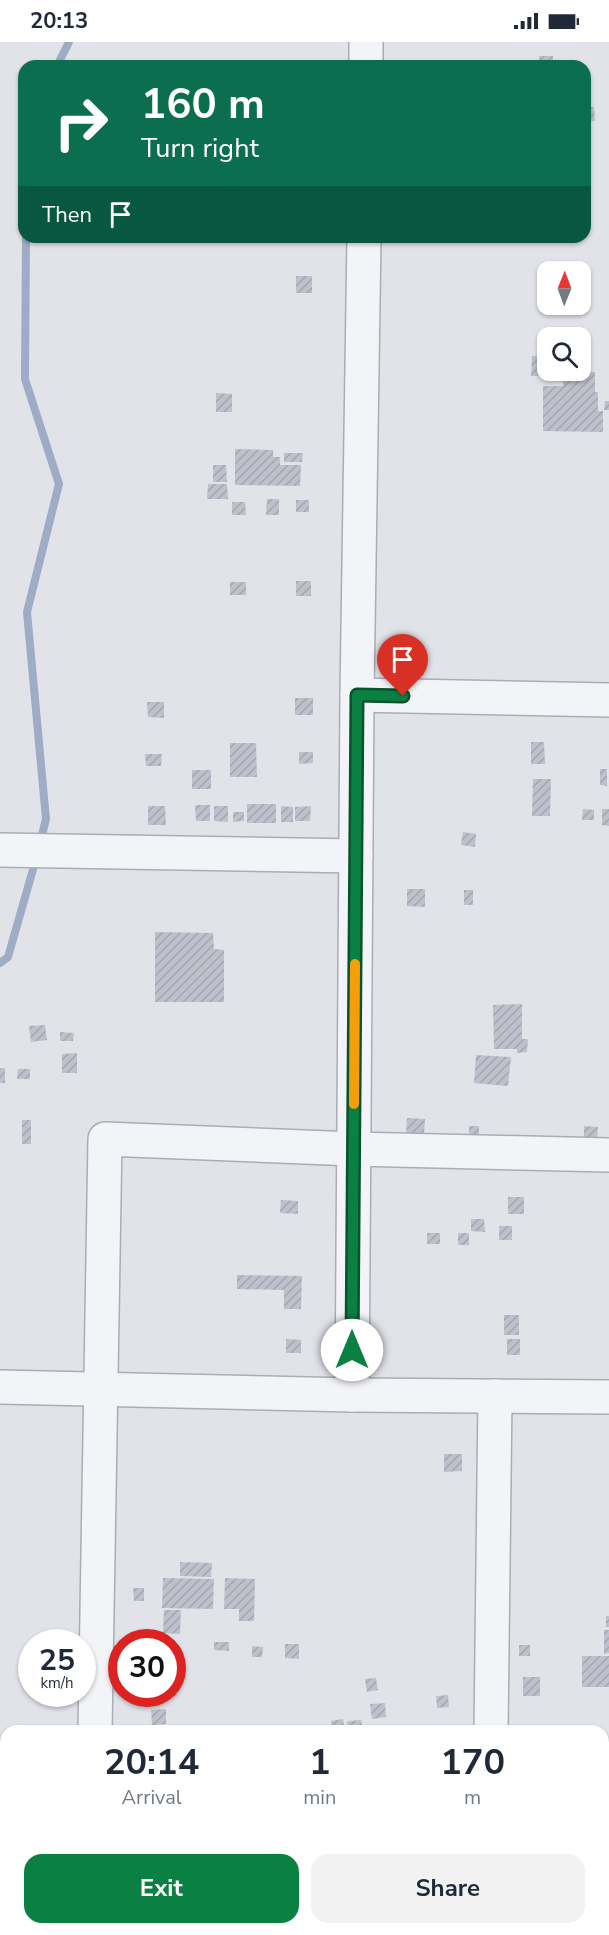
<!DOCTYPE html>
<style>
:root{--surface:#fff;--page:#f2f2f3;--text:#1f2937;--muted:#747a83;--accent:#0b8043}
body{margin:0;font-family:"Nunito Sans",sans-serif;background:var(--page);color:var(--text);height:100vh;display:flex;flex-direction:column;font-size:22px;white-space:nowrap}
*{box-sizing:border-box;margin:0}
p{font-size:20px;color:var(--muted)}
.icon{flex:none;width:33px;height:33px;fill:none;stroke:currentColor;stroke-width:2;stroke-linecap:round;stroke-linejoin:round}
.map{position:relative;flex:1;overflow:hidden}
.drawer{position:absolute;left:0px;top:1683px;width:609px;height:210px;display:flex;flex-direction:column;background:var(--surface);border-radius:18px 18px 0 0;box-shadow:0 2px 4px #0004}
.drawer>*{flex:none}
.guide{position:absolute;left:18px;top:18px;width:573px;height:183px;border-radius:18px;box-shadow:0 2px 4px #0004;background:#0b6e4f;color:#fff;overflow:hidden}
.needle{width:39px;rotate:1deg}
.controls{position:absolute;left:537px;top:219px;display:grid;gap:12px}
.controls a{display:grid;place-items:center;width:54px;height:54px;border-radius:12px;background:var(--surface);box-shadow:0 2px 4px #0004;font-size:30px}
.speed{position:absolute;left:18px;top:1587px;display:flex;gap:12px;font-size:30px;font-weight:700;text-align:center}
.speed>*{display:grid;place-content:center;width:78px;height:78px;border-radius:50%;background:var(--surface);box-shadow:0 2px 4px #0004;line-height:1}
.speed small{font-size:15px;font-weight:400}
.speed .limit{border:9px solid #d22;background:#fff;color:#111}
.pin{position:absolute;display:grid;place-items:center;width:51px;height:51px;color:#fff;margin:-62px -26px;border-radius:50% 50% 50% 0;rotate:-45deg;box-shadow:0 0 6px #0007}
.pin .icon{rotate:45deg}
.me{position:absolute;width:66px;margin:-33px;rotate:0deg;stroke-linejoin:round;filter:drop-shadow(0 0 4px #0008)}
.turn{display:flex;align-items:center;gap:21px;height:126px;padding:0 24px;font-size:27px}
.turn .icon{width:78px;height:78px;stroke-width:2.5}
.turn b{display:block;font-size:42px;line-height:51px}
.then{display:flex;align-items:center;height:57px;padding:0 24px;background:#0003;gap:12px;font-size:22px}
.eta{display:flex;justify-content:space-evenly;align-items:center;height:102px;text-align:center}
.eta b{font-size:36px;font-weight:700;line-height:42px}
.button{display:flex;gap:12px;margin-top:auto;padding:12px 24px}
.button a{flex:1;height:69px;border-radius:18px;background:var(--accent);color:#fff;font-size:24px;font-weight:700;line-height:69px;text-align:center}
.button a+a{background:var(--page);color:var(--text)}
.status{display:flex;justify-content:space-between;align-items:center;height:42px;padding:0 30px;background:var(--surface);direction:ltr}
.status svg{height:16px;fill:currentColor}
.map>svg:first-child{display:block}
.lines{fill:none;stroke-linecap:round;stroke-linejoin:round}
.stream{stroke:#9eacc6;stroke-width:8}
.building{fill:url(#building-hatch)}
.minor-casing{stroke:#aaadb6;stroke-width:36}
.minor{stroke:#f3f4f7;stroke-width:33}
.route-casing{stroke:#07532c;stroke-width:15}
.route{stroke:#0b8043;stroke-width:10}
.slow{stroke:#f59e0b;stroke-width:10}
</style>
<div class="status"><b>20:13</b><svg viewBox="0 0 49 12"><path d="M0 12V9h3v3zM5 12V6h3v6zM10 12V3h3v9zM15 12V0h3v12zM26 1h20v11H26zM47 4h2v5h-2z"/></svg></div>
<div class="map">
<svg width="609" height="1893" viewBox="0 0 609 1893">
<defs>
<pattern id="building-hatch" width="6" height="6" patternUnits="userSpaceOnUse" patternTransform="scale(1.5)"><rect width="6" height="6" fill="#bec1cb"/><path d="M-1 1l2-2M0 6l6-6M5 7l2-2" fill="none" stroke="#a3a6af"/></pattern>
</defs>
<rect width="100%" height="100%" fill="#e1e3e9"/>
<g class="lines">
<g class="stream">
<path d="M 57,24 L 69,0"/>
<path d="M 26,195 L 25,337 L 59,442 L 27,570 L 46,777 L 40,801"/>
<path d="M 0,921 L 8,915 L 36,817"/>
</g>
</g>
<g class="building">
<rect x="539" y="14" width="14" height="10"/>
<path d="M 585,65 L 594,65 L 595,79 L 585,79 Z"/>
<rect x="296" y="234" width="16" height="17"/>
<path d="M 532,314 L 547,315 L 547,334 L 531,334 Z"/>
<path d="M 578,330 L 595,330 L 595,350 L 598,350 L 598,369 L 603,369 L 603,390 L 543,389 L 543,344 L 563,344 L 563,336 L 578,337 Z"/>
<path d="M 216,351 L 232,352 L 232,370 L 216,370 Z"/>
<path d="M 605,359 L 609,359 L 609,368 L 604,368 Z"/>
<path d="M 235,407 L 273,408 L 273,415 L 280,415 L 280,423 L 301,423 L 300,444 L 235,443 Z"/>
<path d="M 284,411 L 303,411 L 302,420 L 284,420 Z"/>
<path d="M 213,423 L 226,423 L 227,440 L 213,440 Z"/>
<path d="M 208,442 L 227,442 L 228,457 L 207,457 Z"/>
<path d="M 267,457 L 279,457 L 279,473 L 266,473 Z"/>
<rect x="296" y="458" width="13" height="12"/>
<path d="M 232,460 L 245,460 L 246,473 L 232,473 Z"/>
<rect x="296" y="539" width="15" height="15"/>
<rect x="230" y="540" width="16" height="13"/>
<rect x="295" y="656" width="18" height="17"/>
<path d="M 147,660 L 164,660 L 164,676 L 148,675 Z"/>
<path d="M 531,700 L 544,700 L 545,722 L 531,722 Z"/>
<path d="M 230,701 L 256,701 L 257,735 L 230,735 Z"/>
<path d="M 299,710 L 313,710 L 313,721 L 299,722 Z"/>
<path d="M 145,712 L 162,712 L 161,724 L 146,724 Z"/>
<path d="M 600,727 L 607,727 L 607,744 L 600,743 Z"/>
<rect x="192" y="728" width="19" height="19"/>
<path d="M 533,737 L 551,737 L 550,774 L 532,774 Z"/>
<rect x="247" y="762" width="29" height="19"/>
<path d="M 195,763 L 210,763 L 210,779 L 196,779 Z"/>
<path d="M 148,764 L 165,764 L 166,783 L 148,783 Z"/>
<path d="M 214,764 L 228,764 L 228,780 L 214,779 Z"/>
<path d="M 281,764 L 293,765 L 293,780 L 281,780 Z"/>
<path d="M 311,764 L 310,779 L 295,779 L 295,765 Z"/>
<path d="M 583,767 L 594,768 L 594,778 L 582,778 Z"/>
<path d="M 602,767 L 609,767 L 609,784 L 602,783 Z"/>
<path d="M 233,770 L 244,770 L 244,779 L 233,780 Z"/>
<path d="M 463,790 L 476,792 L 475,805 L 461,803 Z"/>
<path d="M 407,847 L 425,847 L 425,865 L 407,864 Z"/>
<rect x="464" y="848" width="9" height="15"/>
<path d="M 155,890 L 213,891 L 214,907 L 224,908 L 224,960 L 155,960 Z"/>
<path d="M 522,962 L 522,997 L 528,997 L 527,1010 L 517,1011 L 517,1007 L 494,1007 L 493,963 Z"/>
<path d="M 45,983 L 47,998 L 31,1000 L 29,984 Z"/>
<path d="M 60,990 L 74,991 L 73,999 L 60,999 Z"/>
<path d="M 77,1011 L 77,1031 L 62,1031 L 62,1012 Z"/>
<path d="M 476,1013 L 511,1015 L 508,1044 L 474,1041 Z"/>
<rect x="0" y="1026" width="5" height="15"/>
<path d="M 18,1027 L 30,1027 L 30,1037 L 17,1037 Z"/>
<path d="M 407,1076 L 425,1077 L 424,1092 L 406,1091 Z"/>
<rect x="22" y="1078" width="9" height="24"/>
<path d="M 469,1084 L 479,1084 L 479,1097 L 469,1096 Z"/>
<path d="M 584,1084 L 598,1085 L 597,1096 L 584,1096 Z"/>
<rect x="508" y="1155" width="16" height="17"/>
<path d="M 281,1158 L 298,1159 L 298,1172 L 280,1171 Z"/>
<path d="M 471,1177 L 484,1177 L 485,1190 L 471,1189 Z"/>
<rect x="499" y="1184" width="13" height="14"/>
<rect x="427" y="1191" width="13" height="11"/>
<rect x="458" y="1191" width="11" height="12"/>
<path d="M 237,1233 L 302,1234 L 301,1267 L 284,1267 L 284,1248 L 237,1247 Z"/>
<rect x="504" y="1273" width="15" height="20"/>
<path d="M 286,1297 L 301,1298 L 301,1311 L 286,1311 Z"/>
<rect x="507" y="1297" width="13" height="16"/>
<path d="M 444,1412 L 462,1412 L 462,1429 L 444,1430 Z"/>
<path d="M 180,1520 L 212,1521 L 211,1535 L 180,1534 Z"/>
<path d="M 163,1536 L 214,1537 L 213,1567 L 162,1566 Z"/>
<path d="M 225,1536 L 255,1537 L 254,1579 L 239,1579 L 239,1567 L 224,1567 Z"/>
<path d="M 133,1546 L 144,1546 L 144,1559 L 134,1559 Z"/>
<path d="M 164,1568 L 181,1568 L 180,1592 L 163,1591 Z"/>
<rect x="606" y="1574" width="3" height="11"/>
<path d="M 604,1588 L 609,1588 L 609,1611 L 604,1612 Z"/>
<path d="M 214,1600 L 229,1600 L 229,1609 L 214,1608 Z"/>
<path d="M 285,1602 L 299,1602 L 299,1617 L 285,1616 Z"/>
<rect x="519" y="1603" width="11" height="11"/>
<path d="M 252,1604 L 263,1605 L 262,1615 L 252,1615 Z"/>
<rect x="582" y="1614" width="27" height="31"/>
<rect x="523" y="1635" width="17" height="19"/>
<path d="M 376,1636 L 378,1648 L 367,1650 L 365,1637 Z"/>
<path d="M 448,1653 L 449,1665 L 437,1666 L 436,1654 Z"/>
<path d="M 385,1661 L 386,1675 L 372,1677 L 370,1662 Z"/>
<path d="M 166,1667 L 166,1682 L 152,1683 L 151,1668 Z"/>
<path d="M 343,1677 L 345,1689 L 332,1689 L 331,1679 Z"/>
<path d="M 361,1678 L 363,1689 L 348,1689 L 347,1679 Z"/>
<path d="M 605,1722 L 609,1722 L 609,1736 L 606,1736 Z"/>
<rect x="0" y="1784" width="6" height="30"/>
<rect x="438" y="1887" width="14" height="6"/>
</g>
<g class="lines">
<defs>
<g id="minor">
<path d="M 366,24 L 366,0"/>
<path d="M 357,653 L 609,658"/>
<path d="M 0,808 L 356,814"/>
<path d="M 0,1345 L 352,1353 L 609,1355"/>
<path d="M 352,1353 L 357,653 L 364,195"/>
<path d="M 95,1689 L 105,1097 L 354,1107 L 609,1113"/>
<path d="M 491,1689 L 495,1354"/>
<path d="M 603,1762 L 609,1762"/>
<path d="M 92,1893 L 92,1887"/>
<path d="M 488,1893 L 488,1887"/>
</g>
</defs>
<use href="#minor" class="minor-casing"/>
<use href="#minor" class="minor"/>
</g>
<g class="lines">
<defs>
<path id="route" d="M 352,1308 L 357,653 L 403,654"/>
</defs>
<use href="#route" class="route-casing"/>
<use href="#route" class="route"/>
<path class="slow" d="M 354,1062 L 355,922"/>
</g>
</svg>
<div class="controls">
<a><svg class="needle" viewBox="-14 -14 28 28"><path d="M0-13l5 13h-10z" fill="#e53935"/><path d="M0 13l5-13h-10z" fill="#747a83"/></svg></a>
<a><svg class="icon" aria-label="search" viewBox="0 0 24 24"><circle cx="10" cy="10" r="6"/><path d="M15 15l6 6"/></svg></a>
</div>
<div class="speed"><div>25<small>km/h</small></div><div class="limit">30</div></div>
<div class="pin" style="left:403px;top:654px;background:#d93025"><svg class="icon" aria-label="arrive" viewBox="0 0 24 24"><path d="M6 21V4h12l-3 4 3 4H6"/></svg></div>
<svg class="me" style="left:352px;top:1308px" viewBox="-20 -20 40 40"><circle r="19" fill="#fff"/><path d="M0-13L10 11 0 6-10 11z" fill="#0b8043"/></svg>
<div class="guide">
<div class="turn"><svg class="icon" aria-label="right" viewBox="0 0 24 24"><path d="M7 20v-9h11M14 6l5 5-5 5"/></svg><div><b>160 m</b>Turn right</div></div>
<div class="then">Then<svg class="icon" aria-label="arrive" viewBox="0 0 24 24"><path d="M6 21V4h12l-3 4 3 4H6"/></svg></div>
</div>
<section class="drawer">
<div class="eta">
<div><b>20:14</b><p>Arrival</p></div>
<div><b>1</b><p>min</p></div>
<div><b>170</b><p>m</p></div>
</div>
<div class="button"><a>Exit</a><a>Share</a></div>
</section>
</div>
